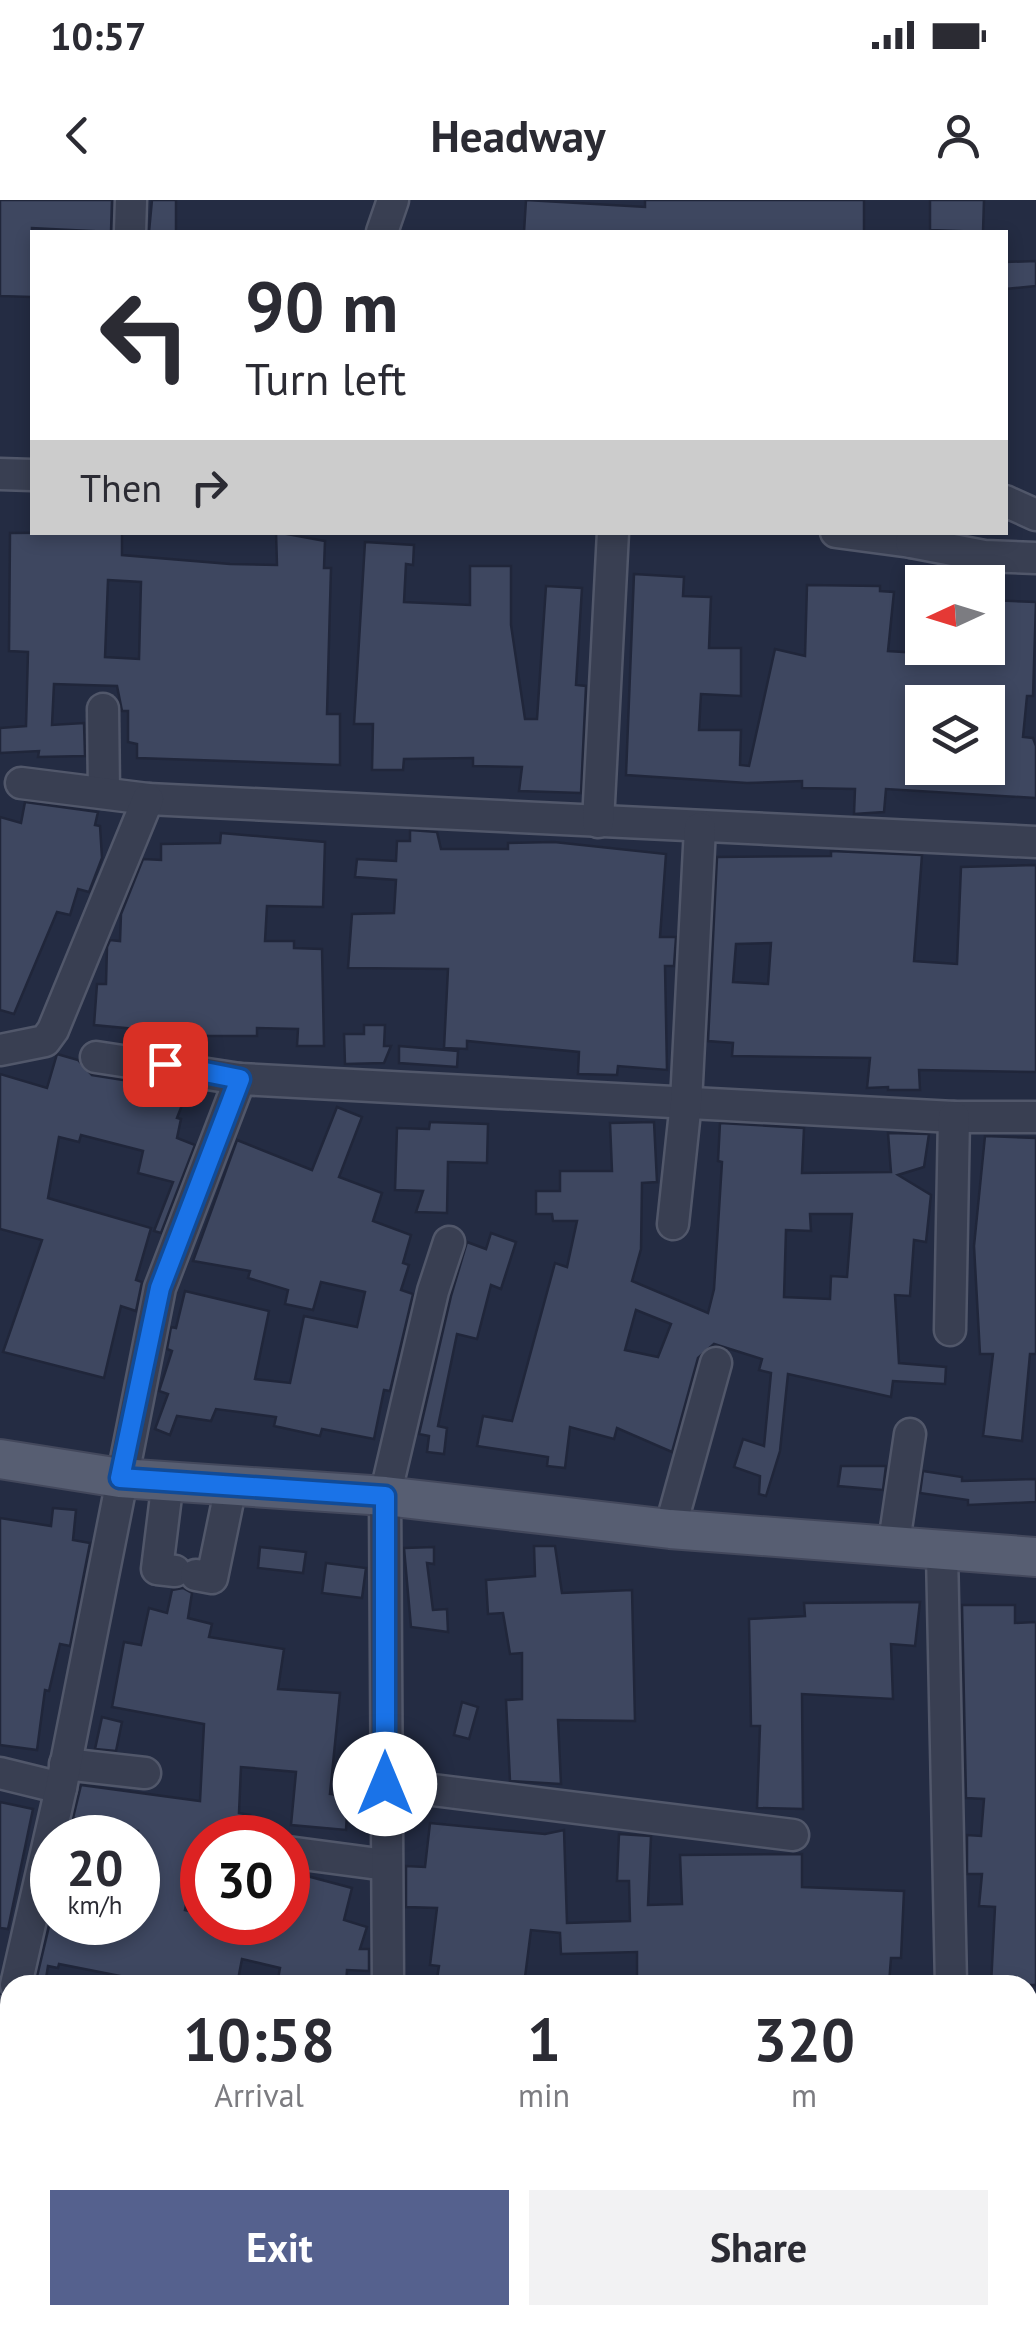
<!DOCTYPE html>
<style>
:root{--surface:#fff;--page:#f2f2f3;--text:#2b2b33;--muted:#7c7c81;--accent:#55618e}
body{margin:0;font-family:"PT Sans",sans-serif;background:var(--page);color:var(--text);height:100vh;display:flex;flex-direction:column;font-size:38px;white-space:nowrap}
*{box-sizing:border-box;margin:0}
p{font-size:32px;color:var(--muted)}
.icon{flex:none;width:55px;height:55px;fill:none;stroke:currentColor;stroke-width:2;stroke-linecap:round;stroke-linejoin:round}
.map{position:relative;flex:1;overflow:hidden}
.side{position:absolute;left:0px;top:1775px;width:1038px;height:350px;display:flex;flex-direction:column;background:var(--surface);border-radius:30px 30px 0 0;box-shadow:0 5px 15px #0003}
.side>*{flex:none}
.top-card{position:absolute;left:30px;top:30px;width:978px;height:305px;border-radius:0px;box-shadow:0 5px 15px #0003;background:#fff;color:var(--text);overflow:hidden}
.needle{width:65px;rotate:266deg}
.tools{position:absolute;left:905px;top:365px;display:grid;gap:20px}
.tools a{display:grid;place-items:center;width:100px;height:100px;border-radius:0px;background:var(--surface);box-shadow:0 5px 15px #0003;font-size:50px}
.speed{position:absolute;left:30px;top:1615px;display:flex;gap:20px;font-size:50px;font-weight:700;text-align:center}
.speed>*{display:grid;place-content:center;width:130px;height:130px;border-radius:50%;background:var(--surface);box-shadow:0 5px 15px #0003;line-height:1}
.speed small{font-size:25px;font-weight:400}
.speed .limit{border:15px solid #d22;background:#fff;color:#111}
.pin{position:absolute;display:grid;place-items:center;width:85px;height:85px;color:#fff;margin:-42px;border-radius:20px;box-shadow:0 5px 15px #0006}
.me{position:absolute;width:110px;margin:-55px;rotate:0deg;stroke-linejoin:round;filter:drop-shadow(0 0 8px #0008)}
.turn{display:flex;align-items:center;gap:35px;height:210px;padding:0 50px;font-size:45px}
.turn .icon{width:130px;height:130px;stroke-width:2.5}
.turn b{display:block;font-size:70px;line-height:85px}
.then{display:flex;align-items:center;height:95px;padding:0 50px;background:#0003;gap:20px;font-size:38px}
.eta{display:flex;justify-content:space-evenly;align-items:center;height:170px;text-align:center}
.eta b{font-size:60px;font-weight:800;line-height:70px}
.primary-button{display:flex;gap:20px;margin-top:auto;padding:20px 50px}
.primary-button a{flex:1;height:115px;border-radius:0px;background:var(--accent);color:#fff;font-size:40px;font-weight:800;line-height:115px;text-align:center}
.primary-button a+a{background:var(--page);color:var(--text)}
.status{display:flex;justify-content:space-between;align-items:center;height:70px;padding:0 50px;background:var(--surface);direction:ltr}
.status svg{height:28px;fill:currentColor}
header{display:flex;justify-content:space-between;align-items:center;height:130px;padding:0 50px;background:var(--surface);font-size:45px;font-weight:800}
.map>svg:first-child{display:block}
.building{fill:#3e4760;stroke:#20263a;stroke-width:2.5;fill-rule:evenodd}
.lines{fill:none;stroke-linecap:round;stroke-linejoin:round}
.minor-casing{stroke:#51576a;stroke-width:35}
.major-casing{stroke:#43485c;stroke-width:42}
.minor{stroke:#393f52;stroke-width:30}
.major{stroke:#575e72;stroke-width:38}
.route-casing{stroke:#114b97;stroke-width:25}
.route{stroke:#1a73e8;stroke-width:18}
</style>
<div class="status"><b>10:57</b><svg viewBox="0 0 49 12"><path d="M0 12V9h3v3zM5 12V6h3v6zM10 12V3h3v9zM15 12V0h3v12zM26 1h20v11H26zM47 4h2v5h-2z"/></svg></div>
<header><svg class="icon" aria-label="back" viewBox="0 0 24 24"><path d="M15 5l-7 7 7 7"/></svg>Headway<svg class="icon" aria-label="person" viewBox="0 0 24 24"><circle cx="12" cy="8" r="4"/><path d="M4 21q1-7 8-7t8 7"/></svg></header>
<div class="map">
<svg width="1036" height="2125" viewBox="0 0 1036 2125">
<rect width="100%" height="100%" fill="#242c43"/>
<g class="building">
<path d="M 0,0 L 112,0 L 111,32 L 32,28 L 32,97 L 0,96 Z"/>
<path d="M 152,0 L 176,0 L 176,32 L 149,32 Z"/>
<path d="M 526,0 L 645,7 L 645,0 L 864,0 L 864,32 L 524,32 Z"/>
<path d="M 930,0 L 984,0 L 983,32 L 930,30 Z"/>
<path d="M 1036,61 L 1036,86 L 1005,89 L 1005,62 Z"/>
<path d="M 122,332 L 122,355 L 230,364 L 277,365 L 276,332 L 325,341 L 324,368 L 331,368 L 327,514 L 340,514 L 340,565 L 137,558 L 137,544 L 128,542 L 128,511 L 122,511 L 117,486 L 54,484 L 52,525 L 84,523 L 85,556 L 38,557 L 39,551 L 0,553 L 0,528 L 26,526 L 28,452 L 9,451 L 10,333 ZM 108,380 L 141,382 L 139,459 L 105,457 Z"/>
<path d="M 365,342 L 414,345 L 413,365 L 406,364 L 404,402 L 470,405 L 470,366 L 511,366 L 511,425 L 525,519 L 537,519 L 546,386 L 582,388 L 576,485 L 586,486 L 581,593 L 519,591 L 522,567 L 473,566 L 473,558 L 404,559 L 403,570 L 372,570 L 373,524 L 354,524 Z"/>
<path d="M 634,374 L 684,377 L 683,396 L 711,397 L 709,448 L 741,448 L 741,496 L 701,494 L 699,530 L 741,530 L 740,565 L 749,566 L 775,449 L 805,456 L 807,385 L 880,386 L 880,391 L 894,392 L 888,451 L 952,455 L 952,448 L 988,448 L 989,400 L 1036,402 L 1033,496 L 1027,496 L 1023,537 L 1033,538 L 1036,546 L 1036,598 L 886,589 L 884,612 L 854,614 L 855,589 L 802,588 L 802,581 L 747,583 L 626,575 ZM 945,488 L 981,490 L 980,502 L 988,502 L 988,568 L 922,568 L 922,560 L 918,560 L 914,502 L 945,502 Z"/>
<path d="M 25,602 L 98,612 L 95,625 L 100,626 L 102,658 L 89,692 L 78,689 L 70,715 L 57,712 L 14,814 L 0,810 L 0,617 L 21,623 Z"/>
<path d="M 410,630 L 437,632 L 441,649 L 508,649 L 508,643 L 554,642 L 666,654 L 660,737 L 676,737 L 674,766 L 665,766 L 667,870 L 618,866 L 617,875 L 578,874 L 579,852 L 467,841 L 467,849 L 444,848 L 448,769 L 348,768 L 352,714 L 394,713 L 396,680 L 355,677 L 357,659 L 396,661 L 397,641 L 410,641 Z"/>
<path d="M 221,633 L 325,642 L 323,707 L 267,706 L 265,741 L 294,741 L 294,748 L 322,749 L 324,846 L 297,846 L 298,829 L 257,828 L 257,836 L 209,836 L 94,825 L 97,784 L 106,784 L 107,747 L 110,740 L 120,741 L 121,714 L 143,659 L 161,660 L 161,644 L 220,643 Z"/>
<path d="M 831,651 L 922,655 L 914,761 L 957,764 L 961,667 L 1036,665 L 1036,872 L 919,870 L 920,890 L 888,890 L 888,887 L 867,888 L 870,858 L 732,856 L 733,843 L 708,841 L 717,657 L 831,656 ZM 771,743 L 768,784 L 733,782 L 736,744 Z"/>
<path d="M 364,825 L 385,825 L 384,846 L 391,846 L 384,863 L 345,864 L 344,834 L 364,834 Z"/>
<path d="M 399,846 L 458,851 L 457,867 L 399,863 Z"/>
<path d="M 57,854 L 78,860 L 92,875 L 161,886 L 186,895 L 177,918 L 181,919 L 177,938 L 195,945 L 161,1033 L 154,1031 L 173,982 L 138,973 L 143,951 L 81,935 L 79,942 L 59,937 L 48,998 L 151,1028 L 136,1080 L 142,1082 L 136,1111 L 121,1106 L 104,1178 L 3,1152 L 42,1040 L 0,1029 L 0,874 L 47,888 Z"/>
<path d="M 337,907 L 362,917 L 339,977 L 382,993 L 373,1021 L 411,1035 L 403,1063 L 409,1065 L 401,1090 L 413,1094 L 390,1191 L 384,1190 L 374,1239 L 322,1229 L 320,1236 L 274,1226 L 276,1217 L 216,1209 L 211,1221 L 177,1216 L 170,1235 L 155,1229 L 168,1194 L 159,1191 L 172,1151 L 167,1149 L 171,1127 L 176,1128 L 185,1091 L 269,1111 L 255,1179 L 290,1183 L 304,1116 L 357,1127 L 365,1092 L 321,1082 L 313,1110 L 285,1104 L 288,1090 L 248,1078 L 250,1071 L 193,1061 L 237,940 L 312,970 Z"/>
<path d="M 430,922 L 488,924 L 487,963 L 448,962 L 447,1013 L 416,1012 L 423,991 L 395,990 L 397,928 L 429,929 Z"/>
<path d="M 654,922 L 657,982 L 642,983 L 641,1049 L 632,1081 L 708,1113 L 714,1089 L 722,962 L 718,961 L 720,923 L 804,928 L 802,973 L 891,972 L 888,933 L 929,934 L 924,967 L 898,975 L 931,995 L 926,1042 L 914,1040 L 910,1096 L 895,1095 L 899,1163 L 946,1167 L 945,1184 L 893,1181 L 891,1197 L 788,1174 L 780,1251 L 766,1296 L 759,1294 L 760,1276 L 734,1267 L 743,1239 L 764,1246 L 771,1173 L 759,1170 L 762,1159 L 714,1144 L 698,1158 L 672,1252 L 617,1228 L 614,1239 L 570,1227 L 565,1268 L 547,1266 L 548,1257 L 477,1246 L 483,1216 L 512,1221 L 555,1063 L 567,1067 L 577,1021 L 553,1021 L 552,1014 L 536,1014 L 536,991 L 560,991 L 560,971 L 612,971 L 610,923 ZM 810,1014 L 852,1014 L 847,1077 L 831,1076 L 830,1099 L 784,1097 L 786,1030 L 811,1031 ZM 636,1110 L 671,1124 L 658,1157 L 625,1150 Z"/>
<path d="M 985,936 L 1036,938 L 1036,1154 L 1030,1154 L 1022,1241 L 983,1236 L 993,1154 L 980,1154 L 974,1046 Z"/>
<path d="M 491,1033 L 516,1042 L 501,1089 L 491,1085 L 477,1139 L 457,1134 L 438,1226 L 447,1228 L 444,1254 L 427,1252 L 429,1236 L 419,1234 L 451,1096 L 467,1042 L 486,1049 Z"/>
<path d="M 841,1266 L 886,1266 L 883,1290 L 838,1286 Z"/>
<path d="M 923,1271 L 962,1277 L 962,1281 L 1036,1279 L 1036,1302 L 968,1305 L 968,1300 L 920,1293 Z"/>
<path d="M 53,1308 L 76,1310 L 73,1340 L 90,1343 L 70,1446 L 60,1444 L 49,1491 L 45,1490 L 37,1550 L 0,1545 L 0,1318 L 51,1326 Z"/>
<path d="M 534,1346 L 555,1346 L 562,1393 L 632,1390 L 635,1521 L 558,1520 L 561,1584 L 510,1581 L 506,1500 L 522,1499 L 522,1453 L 510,1454 L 503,1413 L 488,1414 L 486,1380 L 535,1376 Z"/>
<path d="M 260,1347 L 306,1352 L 303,1373 L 258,1368 Z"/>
<path d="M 434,1347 L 434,1364 L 427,1363 L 433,1410 L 447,1409 L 448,1432 L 411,1427 L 404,1348 Z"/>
<path d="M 326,1363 L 366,1368 L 362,1398 L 322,1393 Z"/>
<path d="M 183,1388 L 192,1393 L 188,1418 L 212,1424 L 209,1437 L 284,1449 L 278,1489 L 340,1493 L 330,1594 L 348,1596 L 346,1630 L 291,1625 L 296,1572 L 241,1567 L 239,1613 L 250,1615 L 246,1638 L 199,1637 L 185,1710 L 202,1714 L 202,1722 L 288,1722 L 288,1671 L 352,1688 L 344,1720 L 367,1727 L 360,1749 L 369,1749 L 369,1771 L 347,1770 L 346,1785 L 277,1785 L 280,1768 L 242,1759 L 237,1785 L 118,1785 L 120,1776 L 59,1764 L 58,1768 L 48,1766 L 45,1785 L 35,1785 L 50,1722 L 138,1722 L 141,1663 L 138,1662 L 138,1631 L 73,1618 L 81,1585 L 200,1601 L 204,1524 L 112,1507 L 124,1442 L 141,1445 L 149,1408 L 167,1413 L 172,1390 Z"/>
<path d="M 920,1402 L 915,1446 L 891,1444 L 893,1499 L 802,1494 L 803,1609 L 757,1608 L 760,1526 L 751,1526 L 749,1419 L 805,1416 L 804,1403 Z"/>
<path d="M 962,1405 L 1015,1405 L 1015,1423 L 1036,1422 L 1036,1785 L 991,1785 L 995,1707 L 979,1706 L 982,1674 L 967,1674 L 967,1635 L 981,1636 L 984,1599 L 966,1598 Z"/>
<path d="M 462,1502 L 478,1507 L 469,1539 L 454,1535 Z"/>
<path d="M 102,1517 L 122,1522 L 116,1551 L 95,1549 Z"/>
<path d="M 0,1602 L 33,1609 L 8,1729 L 0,1728 Z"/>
<path d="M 430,1623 L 545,1634 L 564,1630 L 567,1723 L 630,1721 L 629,1681 L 617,1681 L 619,1634 L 651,1636 L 648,1705 L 682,1704 L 680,1655 L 802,1654 L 802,1687 L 904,1691 L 901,1758 L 891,1758 L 889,1784 L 813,1780 L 813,1785 L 711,1785 L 711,1778 L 675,1779 L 675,1785 L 637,1785 L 637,1752 L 561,1754 L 560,1733 L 531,1730 L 524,1785 L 436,1785 L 439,1766 L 430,1765 L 437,1708 L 406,1707 L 406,1666 L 425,1667 Z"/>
</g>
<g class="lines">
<defs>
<g id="minor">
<path d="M 130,32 L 131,0"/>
<path d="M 382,32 L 393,0"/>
<path d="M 0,274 L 32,275"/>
<path d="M 1005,301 L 1036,315"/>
<path d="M 836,332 L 911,342 L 917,332"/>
<path d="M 911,342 L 984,356 L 1036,358"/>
<path d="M 103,509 L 104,593"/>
<path d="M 21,583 L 148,599 L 1036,642"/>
<path d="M 598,622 L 613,332"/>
<path d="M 0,850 L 45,841 L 53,830 L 148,599"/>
<path d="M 96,857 L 240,879 L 954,917 L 1036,917"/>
<path d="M 673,1024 L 686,902 L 700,628"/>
<path d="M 950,1130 L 954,917"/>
<path d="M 168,1280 L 157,1369 L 175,1371"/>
<path d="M 670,1329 L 716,1163"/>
<path d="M 893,1349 L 910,1234"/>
<path d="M 942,1353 L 951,1785"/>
<path d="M 196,1375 L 212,1378 L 231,1286"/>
<path d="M 65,1564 L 145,1573"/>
<path d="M 0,1573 L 61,1588"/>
<path d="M 385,1584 L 793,1635"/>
<path d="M 288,1652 L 386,1665"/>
<path d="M 16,1785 L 61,1588 L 160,1088 L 240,879"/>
<path d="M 388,1785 L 385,1296 L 433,1091 L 449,1042"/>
<path d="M 0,1855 L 10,1810"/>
<path d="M 410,2115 L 411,2125"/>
<path d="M 958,2115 L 958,2125"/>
<path d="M 217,2125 L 219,2115"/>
</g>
<path id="major" d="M 0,1259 L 120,1278 L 385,1296 L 670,1329 L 1036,1357"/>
</defs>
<use href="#minor" class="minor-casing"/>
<use href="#major" class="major-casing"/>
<use href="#minor" class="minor"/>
<use href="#major" class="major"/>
</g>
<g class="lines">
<defs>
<path id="route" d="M 165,864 L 240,879 L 160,1088 L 120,1278 L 385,1296 L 385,1584"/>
</defs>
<use href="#route" class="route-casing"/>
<use href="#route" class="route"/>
</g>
</svg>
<div class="tools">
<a><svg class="needle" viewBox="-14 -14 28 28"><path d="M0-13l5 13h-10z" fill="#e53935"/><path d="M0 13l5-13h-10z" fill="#7c7c81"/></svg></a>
<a><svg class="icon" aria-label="layers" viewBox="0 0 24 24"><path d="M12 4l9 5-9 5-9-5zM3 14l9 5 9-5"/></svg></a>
</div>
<div class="speed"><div>20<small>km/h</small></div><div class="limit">30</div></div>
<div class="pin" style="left:165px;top:864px;background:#d93025"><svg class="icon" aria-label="arrive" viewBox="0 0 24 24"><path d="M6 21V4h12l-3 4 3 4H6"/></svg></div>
<svg class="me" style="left:385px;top:1584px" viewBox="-20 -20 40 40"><circle r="19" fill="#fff"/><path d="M0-13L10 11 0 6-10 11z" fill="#1a73e8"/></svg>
<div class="top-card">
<div class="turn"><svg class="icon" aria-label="left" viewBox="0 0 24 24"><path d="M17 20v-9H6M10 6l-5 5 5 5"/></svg><div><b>90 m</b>Turn left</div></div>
<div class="then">Then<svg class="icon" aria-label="right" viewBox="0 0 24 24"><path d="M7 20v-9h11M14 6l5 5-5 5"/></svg></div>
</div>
<section class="side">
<div class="eta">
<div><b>10:58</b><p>Arrival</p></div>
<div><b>1</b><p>min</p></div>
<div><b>320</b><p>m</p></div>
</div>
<div class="primary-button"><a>Exit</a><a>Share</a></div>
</section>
</div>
